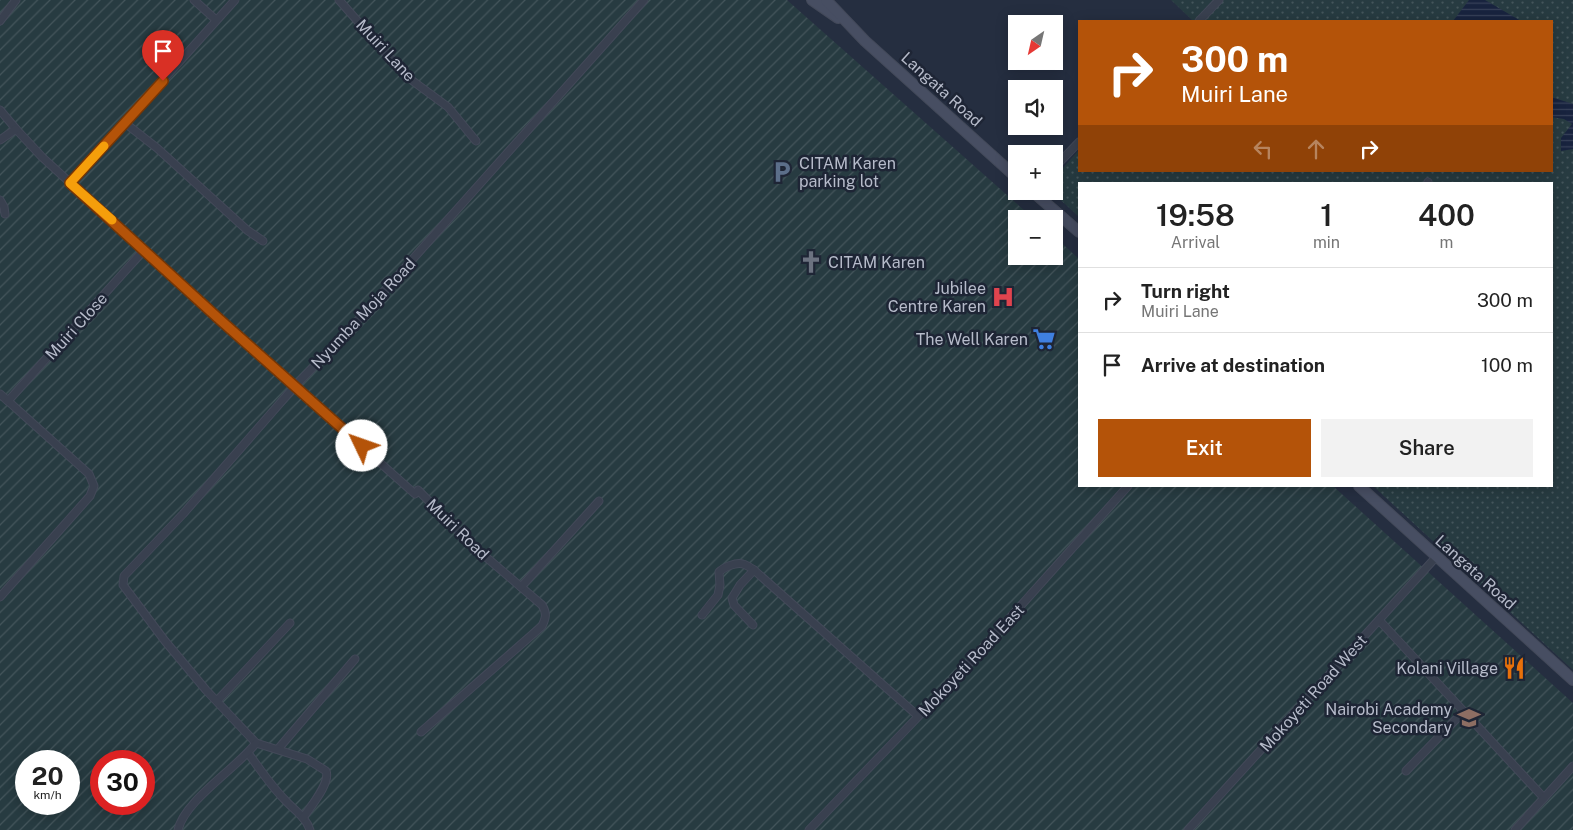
<!DOCTYPE html>
<meta charset="utf-8">
<style>
:root{--surface:#fff;--page:#f2f2f2;--text:#222;--muted:#767676;--line:#e0e0e0;--accent:#b45309}
body{margin:0;font-family:"Public Sans",sans-serif;background:var(--page);color:var(--text);height:100vh;display:flex;flex-direction:column;font-size:19px;white-space:nowrap}
*{box-sizing:border-box;margin:0}
p{font-size:16px;color:var(--muted)}
.icon{flex:none;width:28px;height:28px;fill:none;stroke:currentColor;stroke-width:2;stroke-linecap:round;stroke-linejoin:round}
.map{position:relative;flex:1;overflow:hidden}
.drawer{position:absolute;left:1078px;top:182px;width:475px;height:305px;display:flex;flex-direction:column;background:var(--surface);border-radius:0px;box-shadow:0 2px 12px #0003}
.drawer>*{flex:none}
.hud{position:absolute;left:1078px;top:20px;width:475px;height:152px;border-radius:0px;box-shadow:0 2px 12px #0003;background:#b45309;color:#fff;overflow:hidden}
.needle{width:32px;rotate:214deg}
.fabs{position:absolute;left:1008px;top:15px;display:grid;gap:10px}
.fabs a{display:grid;place-items:center;width:55px;height:55px;border-radius:0px;background:var(--surface);box-shadow:0 2px 12px #0003;font-size:25px}
.speed{position:absolute;left:15px;top:750px;display:flex;gap:10px;font-size:25px;font-weight:700;text-align:center}
.speed>*{display:grid;place-content:center;width:65px;height:65px;border-radius:50%;background:var(--surface);box-shadow:0 2px 12px #0003;line-height:1}
.speed small{font-size:12px;font-weight:400}
.speed .limit{border:8px solid #d22;background:#fff;color:#111}
.pin{position:absolute;display:grid;place-items:center;width:42px;height:42px;color:#fff;margin:-51px -21px;border-radius:50% 50% 50% 0;rotate:-45deg;box-shadow:0 0 5px #0007}
.pin .icon{rotate:45deg}
.me{position:absolute;width:55px;margin:-28px;rotate:312deg;stroke-linejoin:round;filter:drop-shadow(0 0 4px #0008)}
.turn{display:flex;align-items:center;gap:18px;height:105px;padding:0 20px;font-size:22px}
.turn .icon{width:65px;height:65px;stroke-width:2.5}
.turn b{display:block;font-size:35px;line-height:42px}
.lanes{display:flex;align-items:center;height:48px;padding:0 20px;background:#0003;justify-content:center;gap:25px;direction:ltr}
.lanes .off{opacity:.35}
.eta{display:flex;justify-content:space-evenly;align-items:center;height:85px;text-align:center}
.eta b{font-size:30px;font-weight:600;line-height:35px}
.primary-button{display:flex;gap:10px;margin-top:auto;padding:10px 20px}
.primary-button a{flex:1;height:58px;border-radius:0px;background:var(--accent);color:#fff;font-size:20px;font-weight:600;line-height:58px;text-align:center}
.primary-button a+a{background:var(--page);color:var(--text)}
ul{padding:0;list-style:none}
li{display:flex;align-items:center;gap:15px;height:65px;padding:0 20px;border-top:1px solid var(--line)}
li div{flex:1}
li b{display:block;font-size:19px}
li em{font-style:normal}
.map>svg:first-child{display:block}
.grass{fill:url(#grass-dots)}
.garden{fill:url(#garden-furrows);fill-rule:evenodd}
.water{fill:url(#water-rules)}
.lines{fill:none;stroke-linecap:round;stroke-linejoin:round}
.street-casing{stroke:#434959;stroke-width:9}
.secondary-casing{stroke:#434959;stroke-width:12}
.street{stroke:#39404f;stroke-width:7}
.secondary{stroke:#474e62;stroke-width:10}
.route-casing{stroke:#753606;stroke-width:12}
.route{stroke:#b45309;stroke-width:9}
.slow{stroke:#f59e0b;stroke-width:9}
.labels{text-anchor:middle;stroke-width:5;stroke-linejoin:round;paint-order:stroke}
.street-label{font-size:16px;fill:#b6bbca;stroke:#1e2535}
.poi-label{font-size:16px;fill:#b6bbca;stroke:#1e2535;text-anchor:end}
</style>
<div class="map">
<svg width="1573" height="830" viewBox="0 0 1573 830">
<defs>
<pattern id="grass-dots" width="8" height="8" patternUnits="userSpaceOnUse" patternTransform="scale(1.25)"><rect width="8" height="8" fill="#273b41"/><path d="M2 2h.1M6 6h.1" fill="none" stroke="#44555b" stroke-width="1.8" stroke-linecap="round"/></pattern>
<pattern id="garden-furrows" width="10" height="10" patternUnits="userSpaceOnUse" patternTransform="scale(1.25)"><rect width="10" height="10" fill="#273b41"/><path d="M-1 1l2-2M0 10L10 0M9 11l2-2" fill="none" stroke="#44555b"/></pattern>
<pattern id="water-rules" width="6" height="5" patternUnits="userSpaceOnUse" patternTransform="scale(1.25)"><rect width="6" height="5" fill="#18233e"/><path d="M0 2.5h6" fill="none" stroke="#374159"/></pattern>
</defs>
<rect width="100%" height="100%" fill="#252e40"/>
<path class="grass" d="M 1171,0 L 1573,0 L 1573,670 L 1373,486 L 1551,486 L 1551,184 L 1079,184 L 1079,217 L 1051,191 L 1054,191 L 1054,178 L 1079,150 L 1079,171 L 1551,171 L 1551,21 L 1193,21 Z"/>
<path class="garden" d="M 0,0 L 787,0 L 1034,219 L 1016,219 L 1016,256 L 1054,256 L 1054,236 L 1079,259 L 1079,486 L 1333,486 L 1573,703 L 1573,830 L 0,830 ZM 26,761 L 69,761 L 69,804 L 26,804 ZM 101,761 L 144,761 L 144,804 L 101,804 Z"/>
<g class="water">
<path d="M 1469,0 L 1485,0 L 1521,21 L 1453,21 Z"/>
<path d="M 1551,97 L 1573,104 L 1573,149 L 1561,151 L 1561,138 L 1572,124 L 1564,119 L 1551,117 Z"/>
</g>
<g class="lines">
<defs>
<g id="street">
<path d="M 194,0 L 216,20"/>
<path d="M 339,0 L 406,76 L 448,107 L 476,141"/>
<path d="M 0,21 L 16,0"/>
<path d="M 1199,21 L 1219,0"/>
<path d="M 0,110 L 16,129 L 42,157 L 218,318 L 415,494 L 418,490 L 472,545 L 542,605 C 547,613 546,618 542,626 L 421,732"/>
<path d="M 125,123 L 157,148 L 247,230 L 263,241"/>
<path d="M 0,140 L 16,129"/>
<path d="M 1054,168 L 1079,142"/>
<path d="M 70,183 L 235,0"/>
<path d="M 1427,184 L 1428,182"/>
<path d="M 0,200 L 4,207 L 5,214"/>
<path d="M 0,394 L 8,401"/>
<path d="M 521,587 L 599,501"/>
<path d="M 0,597 L 90,496 L 94,486 L 89,474 L 8,401 L 144,250"/>
<path d="M 702,615 L 718,595 L 720,585 L 719,572 C 724,567 736,562 743,564 C 747,565 751,568 754,570 L 918,716"/>
<path d="M 1379,620 L 1544,798"/>
<path d="M 753,625 L 734,605 L 732,598 L 740,585 L 754,570"/>
<path d="M 217,701 L 290,623"/>
<path d="M 278,749 L 355,659"/>
<path d="M 248,753 C 260,769 271,786 285,800 C 294,810 306,817 310,830"/>
<path d="M 1406,771 L 1463,712"/>
<path d="M 303,818 C 310,807 331,783 326,771 L 307,759 L 256,743 L 206,690 L 165,641 L 123,585 L 124,576 L 183,514 L 295,386 L 361,317 L 644,0"/>
<path d="M 178,830 C 184,801 237,768 256,743"/>
<path d="M 809,830 L 964,669 L 1128,486"/>
<path d="M 1188,830 L 1437,556"/>
<path d="M 1515,830 L 1573,766"/>
</g>
<g id="secondary">
<path d="M 812,0 L 838,18"/>
<path d="M 826,0 L 865,41 L 1016,177"/>
<path d="M 1032,191 L 1079,232"/>
<path d="M 1359,486 L 1573,680"/>
</g>
</defs>
<use href="#street" class="street-casing"/>
<use href="#secondary" class="secondary-casing"/>
<use href="#street" class="street"/>
<use href="#secondary" class="secondary"/>
</g>
<g class="lines">
<defs>
<path id="route" d="M 163,81 L 70,183 L 218,318 L 362,446"/>
</defs>
<use href="#route" class="route-casing"/>
<use href="#route" class="route"/>
<path class="slow" d="M 104,146 L 70,183 L 112,220"/>
</g>
<defs>
<symbol id="parking-bare" viewBox="-9 -9 18 18"><path d="M-3.5-5.5H1a3.5 3.5 0 0 1 0 7H-1V5.5H-3.5ZM-1-3.4V-.6H.8a1.4 1.4 0 0 0 0-2.8Z" fill="#5c6f8a" stroke="#1e2535" stroke-width="2.5" paint-order="stroke"/></symbol>
<symbol id="church-bare" viewBox="-9 -9 18 18"><path d="M-1.2-6h2.4v3.5h3.3v2.4h-3.3V6h-2.4V-.1h-3.3v-2.4h3.3Z" fill="#6b7280" stroke="#1e2535" stroke-width="2.5" paint-order="stroke"/></symbol>
<symbol id="hospital-bare" viewBox="-9 -9 18 18"><path d="M-5-5h3v3.5h4V-5h3V5h-3V1.5h-4V5h-3Z" fill="#e0444e" stroke="#1e2535" stroke-width="2.5" paint-order="stroke"/></symbol>
<symbol id="supermarket-bare" viewBox="-9 -9 18 18"><path d="M-6-5.5h2.5l.6 2H6L4.5 2H-2.5L-4.4-4H-6ZM-1.5 3.2a1.3 1.3 0 1 0 .1 0ZM3 3.2a1.3 1.3 0 1 0 .1 0Z" fill="#3f7fe0" stroke="#1e2535" stroke-width="2.5" paint-order="stroke"/></symbol>
<symbol id="restaurant-bare" viewBox="-9 -9 18 18"><path d="M-5-6h1v4h1v-4h1v4h1v-4h1v5L-1.5 .5V6h-2V.5L-5-1ZM5-6V6H3V1.5H1.5Q1.5-4 5-6Z" fill="#e8710a" stroke="#1e2535" stroke-width="2.5" paint-order="stroke"/></symbol>
<symbol id="school-bare" viewBox="-9 -9 18 18"><path d="M0-5L7-2L0 1L-7-2ZM-4 1L0 2.5L4 1V4Q0 6-4 4Z" fill="#8d6e63" stroke="#1e2535" stroke-width="2.5" paint-order="stroke"/></symbol>
</defs>
<g fill-rule="evenodd">
<use href="#parking-bare" x="766" y="156" width="32" height="32"/>
<use href="#church-bare" x="795" y="246" width="32" height="32"/>
<use href="#hospital-bare" x="987" y="281" width="32" height="32"/>
<use href="#supermarket-bare" x="1028" y="323" width="32" height="32"/>
<use href="#restaurant-bare" x="1498" y="652" width="32" height="32"/>
<use href="#school-bare" x="1453" y="702" width="32" height="32"/>
</g>
<g class="labels">
<g class="street-label">
<text transform="translate(386 50) rotate(47)" y="6">Muiri Lane</text>
<text transform="translate(942 89) rotate(42)" y="6">Langata Road</text>
<text transform="translate(363 313) rotate(-47)" y="6">Nyumba Moja Road</text>
<text transform="translate(76 326) rotate(-48)" y="6">Muiri Close</text>
<text transform="translate(458 529) rotate(44)" y="6">Muiri Road</text>
<text transform="translate(1476 572) rotate(42)" y="6">Langata Road</text>
<text transform="translate(971 660) rotate(-47)" y="6">Mokoyeti Road East</text>
<text transform="translate(1313 693) rotate(-48)" y="6">Mokoyeti Road West</text>
</g>
<g class="poi-label">
<text x="799" y="169" text-anchor="start">CITAM Karen<tspan x="799" dy="18">parking lot</tspan></text>
<text x="828" y="268" text-anchor="start">CITAM Karen</text>
<text x="986" y="294">Jubilee<tspan x="986" dy="18">Centre Karen</tspan></text>
<text x="1028" y="345">The Well Karen</text>
<text x="1498" y="674">Kolani Village</text>
<text x="1452" y="715">Nairobi Academy<tspan x="1452" dy="18">Secondary</tspan></text>
</g>
</g>
</svg>
<div class="fabs">
<a><svg class="needle" viewBox="-14 -14 28 28"><path d="M0-13l5 13h-10z" fill="#e53935"/><path d="M0 13l5-13h-10z" fill="#767676"/></svg></a>
<a><svg class="icon" aria-label="sound" viewBox="0 0 24 24"><path d="M4 9h4l5-4v14l-5-4H4zM17 9q2 3 0 6"/></svg></a>
<a>+</a>
<a>−</a>
</div>
<div class="speed"><div>20<small>km/h</small></div><div class="limit">30</div></div>
<div class="pin" style="left:163px;top:81px;background:#d93025"><svg class="icon" aria-label="arrive" viewBox="0 0 24 24"><path d="M6 21V4h12l-3 4 3 4H6"/></svg></div>
<svg class="me" style="left:362px;top:446px" viewBox="-20 -20 40 40"><circle r="19" fill="#fff"/><path d="M0-13L10 11 0 6-10 11z" fill="#b45309"/></svg>
<div class="hud">
<div class="turn"><svg class="icon" aria-label="right" viewBox="0 0 24 24"><path d="M7 20v-9h11M14 6l5 5-5 5"/></svg><div><b>300 m</b>Muiri Lane</div></div>
<div class="lanes"><svg class="icon off" aria-label="left" viewBox="0 0 24 24"><path d="M17 20v-9H6M10 6l-5 5 5 5"/></svg><svg class="icon off" aria-label="ahead" viewBox="0 0 24 24"><path d="M12 20V5M6 11l6-6 6 6"/></svg><svg class="icon" aria-label="right" viewBox="0 0 24 24"><path d="M7 20v-9h11M14 6l5 5-5 5"/></svg></div>
</div>
<section class="drawer">
<div class="eta">
<div><b>19:58</b><p>Arrival</p></div>
<div><b>1</b><p>min</p></div>
<div><b>400</b><p>m</p></div>
</div>
<ul>
<li><svg class="icon" aria-label="right" viewBox="0 0 24 24"><path d="M7 20v-9h11M14 6l5 5-5 5"/></svg><div><b>Turn right</b><p>Muiri Lane</p></div><em>300 m</em></li>
<li><svg class="icon" aria-label="arrive" viewBox="0 0 24 24"><path d="M6 21V4h12l-3 4 3 4H6"/></svg><div><b>Arrive at destination</b></div><em>100 m</em></li>
</ul>
<div class="primary-button"><a>Exit</a><a>Share</a></div>
</section>
</div>
